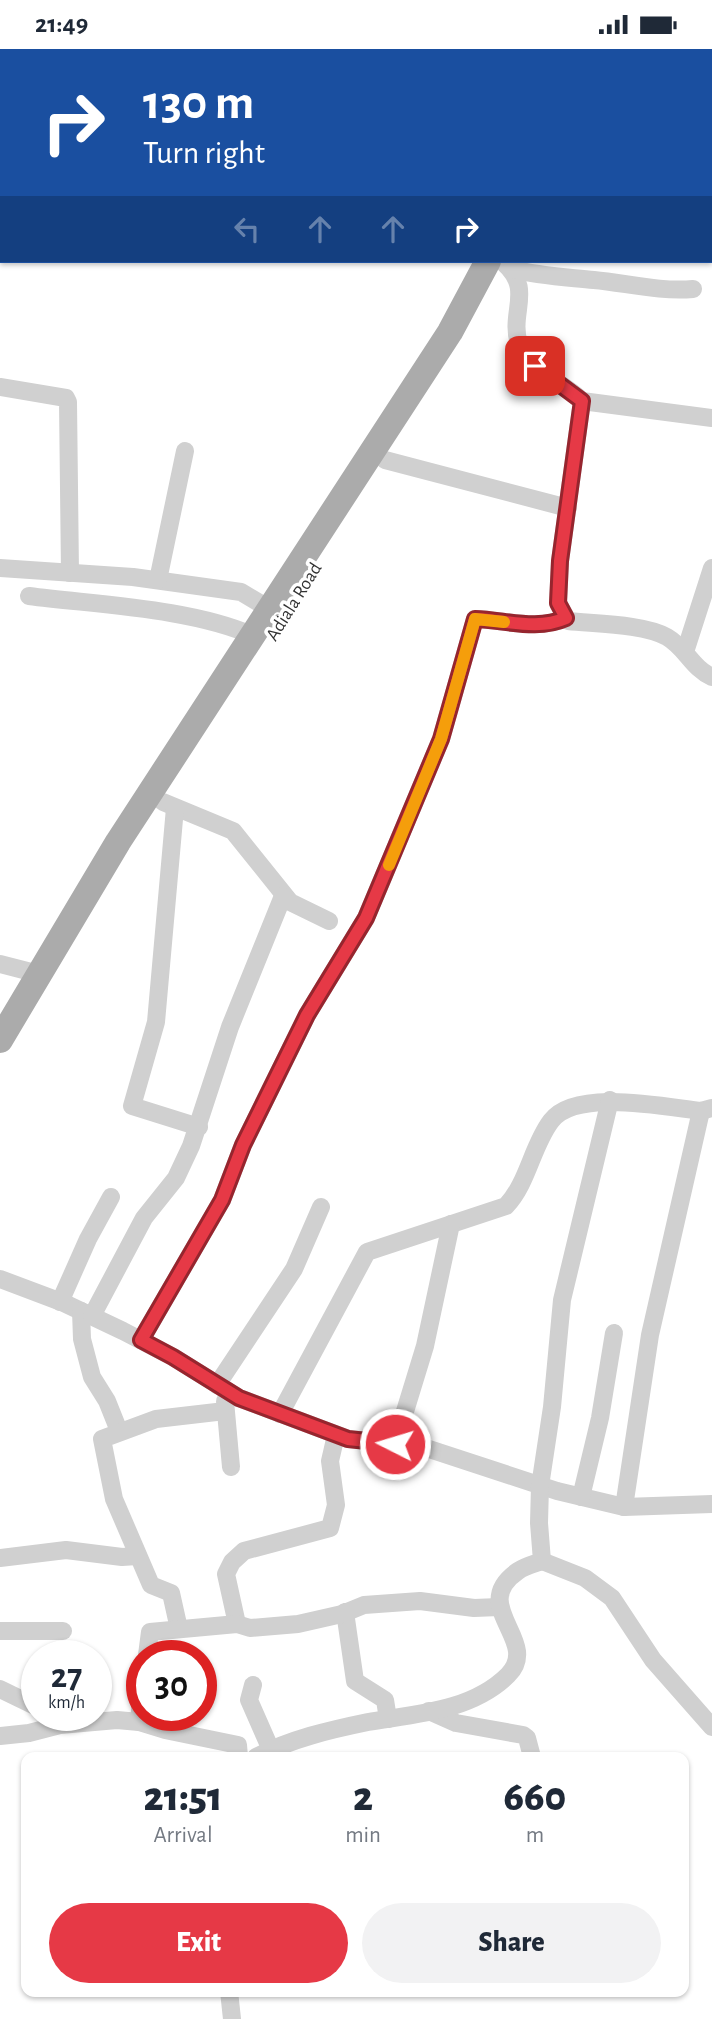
<!DOCTYPE html>
<style>
:root{--surface:#fff;--page:#f2f2f3;--text:#1f2937;--muted:#747a83;--accent:#e63946}
body{margin:0;font-family:"Alegreya Sans",sans-serif;background:var(--page);color:var(--text);height:100vh;display:flex;flex-direction:column;font-size:26px;white-space:nowrap}
*{box-sizing:border-box;margin:0}
p{font-size:23px;color:var(--muted)}
.icon{flex:none;width:38px;height:38px;fill:none;stroke:currentColor;stroke-width:2;stroke-linecap:round;stroke-linejoin:round}
.map{position:relative;flex:1;overflow:hidden}
.sheet{position:absolute;left:21px;top:1703px;width:668px;height:245px;display:flex;flex-direction:column;background:var(--surface);border-radius:14px;box-shadow:0 2px 5px #0004}
.sheet>*{flex:none}
.banner{position:absolute;left:0px;top:0px;width:712px;height:214px;box-shadow:0 2px 5px #0004;background:#1a4fa0;color:#fff;overflow:hidden}
.speed{position:absolute;left:21px;top:1591px;display:flex;gap:14px;font-size:35px;font-weight:700;text-align:center}
.speed>*{display:grid;place-content:center;width:91px;height:91px;border-radius:50%;background:var(--surface);box-shadow:0 2px 5px #0004;line-height:1}
.speed small{font-size:18px;font-weight:400}
.speed .limit{border:10px solid #d22;background:#fff;color:#111}
.pin{position:absolute;display:grid;place-items:center;width:60px;height:60px;color:#fff;margin:-30px;border-radius:14px;box-shadow:0 4px 10px #0006}
.me{position:absolute;width:77px;margin:-38px;rotate:275deg;stroke-linejoin:round;filter:drop-shadow(0 0 5px #0008)}
.turn{display:flex;align-items:center;gap:24px;height:147px;padding:0 28px;font-size:32px}
.turn .icon{width:91px;height:91px;stroke-width:2.5}
.turn b{display:block;font-size:49px;line-height:60px}
.lanes{display:flex;align-items:center;height:66px;padding:0 28px;background:#0003;justify-content:center;gap:35px;direction:ltr}
.lanes .off{opacity:.35}
.eta{display:flex;justify-content:space-evenly;align-items:center;height:119px;text-align:center}
.eta b{font-size:42px;font-weight:800;line-height:49px}
.button{display:flex;gap:14px;margin-top:auto;padding:14px 28px}
.button a{flex:1;height:80px;border-radius:42px;background:var(--accent);color:#fff;font-size:28px;font-weight:800;line-height:80px;text-align:center}
.button a+a{background:var(--page);color:var(--text)}
.status{display:flex;justify-content:space-between;align-items:center;height:49px;padding:0 35px;background:var(--surface);direction:ltr}
.status svg{height:19px;fill:currentColor}
.map>svg:first-child{display:block}
.lines{fill:none;stroke-linecap:round;stroke-linejoin:round}
.street{stroke:#d0d0d0;stroke-width:18}
.primary{stroke:#ababab;stroke-width:26}
.route-casing{stroke:#96252e;stroke-width:18}
.route{stroke:#e63946;stroke-width:12}
.slow{stroke:#f59e0b;stroke-width:12}
.labels{text-anchor:middle;stroke-width:7;stroke-linejoin:round;paint-order:stroke}
.street-label{font-size:19px;fill:#333;stroke:#fff}
</style>
<div class="status"><b>21:49</b><svg viewBox="0 0 49 12"><path d="M0 12V9h3v3zM5 12V6h3v6zM10 12V3h3v9zM15 12V0h3v12zM26 1h20v11H26zM47 4h2v5h-2z"/></svg></div>
<div class="map">
<svg width="712" height="1970" viewBox="0 0 712 1970">
<rect width="100%" height="100%" fill="#fff"/>
<g class="lines">
<g class="street">
<path d="M 58,0 L 68,2"/>
<path d="M 37,2 L 37,0"/>
<path d="M 386,2 L 386,0"/>
<path d="M 657,2 L 657,0"/>
<path d="M 504,214 C 534,241 509,263 519,295 C 528,324 563,332 582,352 L 560,512 L 558,554 L 568,572 C 596,575 644,575 667,588 C 686,599 692,619 712,628"/>
<path d="M 512,220 C 539,227 565,228 594,231 C 626,234 660,243 693,240"/>
<path d="M 0,338 L 66,349 L 68,353 L 70,524"/>
<path d="M 582,352 L 712,369"/>
<path d="M 385,411 L 568,459"/>
<path d="M 0,519 L 133,528 L 241,543 L 283,568"/>
<path d="M 158,531 L 185,402"/>
<path d="M 29,547 C 98,556 191,559 254,587"/>
<path d="M 685,603 L 712,519"/>
<path d="M 163,753 L 233,782 L 290,853 L 329,872"/>
<path d="M 175,759 L 156,973 L 132,1057 L 199,1078"/>
<path d="M 0,915 L 39,925"/>
<path d="M 0,1230 L 64,1254 L 123,1282 L 173,1308 L 239,1349 L 348,1390 L 417,1396 L 557,1442 L 624,1458 L 712,1455"/>
<path d="M 60,1253 L 88,1190 L 111,1148"/>
<path d="M 81,1262 L 82,1290 L 92,1328 L 107,1352 L 119,1382"/>
<path d="M 92,1267 L 144,1169 L 176,1129 L 191,1097 L 230,978 L 283,847"/>
<path d="M 141,1291 L 222,1151 L 243,1096 L 307,966 L 366,869 L 441,690 L 475,570 C 506,571 536,582 566,569"/>
<path d="M 217,1336 L 294,1220 L 321,1158"/>
<path d="M 225,1352 L 231,1418"/>
<path d="M 280,1365 L 367,1203 L 506,1157 C 528,1134 532,1097 551,1072 C 575,1039 666,1058 701,1062 L 712,1059"/>
<path d="M 395,1395 L 425,1297 L 451,1175"/>
<path d="M 581,1448 L 600,1369 L 614,1284"/>
<path d="M 624,1458 L 650,1286 L 701,1062"/>
<path d="M 0,1509 L 66,1501 L 122,1508 L 137,1507"/>
<path d="M 542,1512 L 585,1529 L 612,1549 L 653,1611 L 712,1678"/>
<path d="M 345,1563 L 355,1632 L 385,1651 L 388,1670"/>
<path d="M 237,1575 L 226,1525 L 232,1513 L 244,1502 L 330,1479 L 336,1456 L 330,1412 L 336,1386"/>
<path d="M 179,1580 L 171,1544 L 151,1536 L 114,1450 L 102,1390 L 156,1370 L 225,1362"/>
<path d="M 0,1582 L 63,1582"/>
<path d="M 147,1606 L 150,1583 L 237,1575 L 250,1579 L 298,1575 L 342,1565 L 364,1556 L 420,1552 L 474,1559 L 499,1558"/>
<path d="M 253,1636 L 249,1651 L 271,1701"/>
<path d="M 0,1640 L 37,1658"/>
<path d="M 429,1662 L 456,1674 L 523,1686 L 527,1689 L 532,1708"/>
<path d="M 139,1673 L 142,1638"/>
<path d="M 0,1687 L 29,1684 L 60,1676 L 117,1671 L 139,1673 L 165,1681 L 238,1696 L 239,1708"/>
<path d="M 256,1708 C 291,1690 329,1681 368,1673 C 415,1665 472,1662 508,1626 C 542,1592 467,1557 518,1522 C 525,1517 534,1515 542,1512 L 539,1474 L 540,1437 L 552,1358 L 562,1251 L 610,1051"/>
<path d="M 229,1942 L 232,1970"/>
</g>
<g class="primary">
<path d="M 567,2 L 568,0"/>
<path d="M 0,991 L 118,793 L 450,283 L 488,212"/>
</g>
</g>
<g class="lines">
<defs>
<path id="route" d="M 395,1395 L 348,1390 L 239,1349 L 173,1308 L 141,1291 L 222,1151 L 243,1096 L 307,966 L 366,869 L 441,690 L 475,570 C 506,571 537,582 566,569 L 558,554 L 560,512 L 582,352 L 535,317"/>
</defs>
<use href="#route" class="route-casing"/>
<use href="#route" class="route"/>
<path class="slow" d="M 389,816 L 441,690 L 475,570 L 504,573"/>
</g>
<g class="labels">
<g class="street-label">
<text transform="translate(293 552) rotate(-58)" y="7">Adiala Road</text>
</g>
</g>
</svg>
<div class="speed"><div>27<small>km/h</small></div><div class="limit">30</div></div>
<div class="pin" style="left:535px;top:317px;background:#d93025"><svg class="icon" aria-label="arrive" viewBox="0 0 24 24"><path d="M6 21V4h12l-3 4 3 4H6"/></svg></div>
<svg class="me" style="left:395px;top:1395px" viewBox="-20 -20 40 40"><circle r="17" fill="#e63946" stroke="#fff" stroke-width="3"/><path d="M0-11L8 9 0 5-8 9z" fill="#fff"/></svg>
<div class="banner">
<div class="turn"><svg class="icon" aria-label="right" viewBox="0 0 24 24"><path d="M7 20v-9h11M14 6l5 5-5 5"/></svg><div><b>130 m</b>Turn right</div></div>
<div class="lanes"><svg class="icon off" aria-label="left" viewBox="0 0 24 24"><path d="M17 20v-9H6M10 6l-5 5 5 5"/></svg><svg class="icon off" aria-label="ahead" viewBox="0 0 24 24"><path d="M12 20V5M6 11l6-6 6 6"/></svg><svg class="icon off" aria-label="ahead" viewBox="0 0 24 24"><path d="M12 20V5M6 11l6-6 6 6"/></svg><svg class="icon" aria-label="right" viewBox="0 0 24 24"><path d="M7 20v-9h11M14 6l5 5-5 5"/></svg></div>
</div>
<section class="sheet">
<div class="eta">
<div><b>21:51</b><p>Arrival</p></div>
<div><b>2</b><p>min</p></div>
<div><b>660</b><p>m</p></div>
</div>
<div class="button"><a>Exit</a><a>Share</a></div>
</section>
</div>
